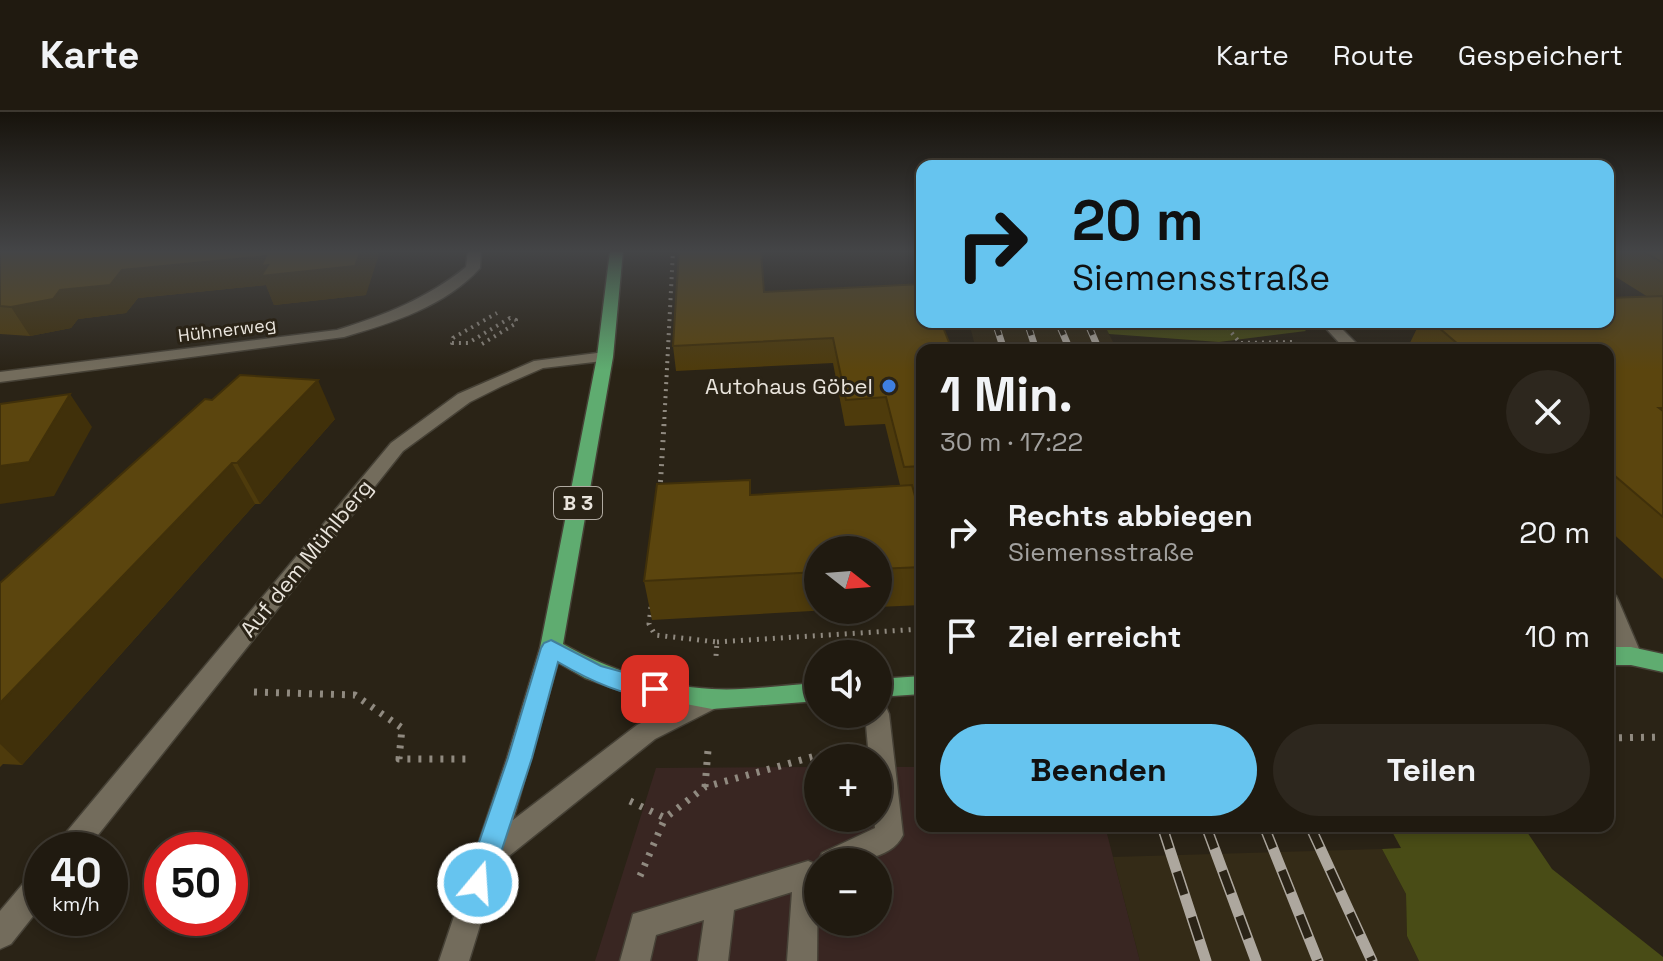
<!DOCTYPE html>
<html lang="de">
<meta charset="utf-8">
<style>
:root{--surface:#201a10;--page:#2d271e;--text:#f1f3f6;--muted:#a2a19f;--line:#3d3830;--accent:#66c4ef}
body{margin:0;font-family:"Space Grotesk",sans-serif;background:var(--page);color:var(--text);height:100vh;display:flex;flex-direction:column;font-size:30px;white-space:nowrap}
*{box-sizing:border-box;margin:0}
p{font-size:26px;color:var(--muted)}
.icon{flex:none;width:44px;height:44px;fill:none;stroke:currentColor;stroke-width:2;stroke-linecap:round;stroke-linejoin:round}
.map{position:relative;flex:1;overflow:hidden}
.details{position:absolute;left:916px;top:232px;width:698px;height:488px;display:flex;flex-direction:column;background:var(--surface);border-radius:16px;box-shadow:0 4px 12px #0003,0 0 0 2px var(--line)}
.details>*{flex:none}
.guide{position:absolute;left:916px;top:48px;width:698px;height:168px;border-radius:16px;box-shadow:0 4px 12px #0003,0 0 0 2px var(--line);background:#66c4ef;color:#111;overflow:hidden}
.needle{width:52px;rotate:107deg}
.tools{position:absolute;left:804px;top:424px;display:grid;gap:16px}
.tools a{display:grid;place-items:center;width:88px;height:88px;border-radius:50%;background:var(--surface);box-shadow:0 4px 12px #0003,0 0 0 2px var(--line);font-size:40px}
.speed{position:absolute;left:24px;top:720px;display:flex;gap:16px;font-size:40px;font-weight:700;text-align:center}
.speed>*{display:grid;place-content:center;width:104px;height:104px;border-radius:50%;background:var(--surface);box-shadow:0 4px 12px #0003,0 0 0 2px var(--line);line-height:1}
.speed small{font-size:20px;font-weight:400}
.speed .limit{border:12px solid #d22;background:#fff;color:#111}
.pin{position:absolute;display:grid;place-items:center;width:68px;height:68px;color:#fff;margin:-34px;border-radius:16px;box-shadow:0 4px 12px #0006}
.me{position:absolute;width:88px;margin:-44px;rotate:18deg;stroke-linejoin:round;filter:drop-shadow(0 0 6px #0008)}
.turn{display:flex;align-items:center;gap:28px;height:168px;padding:0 24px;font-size:36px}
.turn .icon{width:104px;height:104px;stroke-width:2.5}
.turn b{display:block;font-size:56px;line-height:68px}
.round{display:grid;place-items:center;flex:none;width:84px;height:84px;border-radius:42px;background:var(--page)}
.head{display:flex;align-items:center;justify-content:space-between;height:136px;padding:0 24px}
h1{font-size:48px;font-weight:600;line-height:60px}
.cta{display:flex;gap:16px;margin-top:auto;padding:16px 24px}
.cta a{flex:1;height:92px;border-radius:48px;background:var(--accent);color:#111;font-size:32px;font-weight:600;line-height:92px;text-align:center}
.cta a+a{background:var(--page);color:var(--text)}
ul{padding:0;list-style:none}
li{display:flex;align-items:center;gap:24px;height:104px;padding:0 24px}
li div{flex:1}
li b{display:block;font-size:30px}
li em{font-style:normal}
header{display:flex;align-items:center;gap:48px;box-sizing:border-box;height:112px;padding:0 40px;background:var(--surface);border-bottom:2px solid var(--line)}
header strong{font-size:38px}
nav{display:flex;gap:44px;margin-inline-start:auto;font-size:28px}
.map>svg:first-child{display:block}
.commercial{fill:#392622;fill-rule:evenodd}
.built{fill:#342b17}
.green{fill:#494c16}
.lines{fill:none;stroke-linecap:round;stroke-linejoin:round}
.service-casing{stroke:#464136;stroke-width:3}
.minor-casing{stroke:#464136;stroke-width:3}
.secondary-casing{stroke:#464136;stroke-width:3}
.primary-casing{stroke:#464136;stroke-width:3}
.path-far2{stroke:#908a80;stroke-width:4;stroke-dasharray:2 5;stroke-linecap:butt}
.path-far1{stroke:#908a80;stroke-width:5;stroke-dasharray:2 6;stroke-linecap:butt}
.path{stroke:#908a80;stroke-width:7;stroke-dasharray:3 8;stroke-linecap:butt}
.service{fill:#736c5c;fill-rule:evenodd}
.minor{fill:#736c5c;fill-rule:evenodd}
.secondary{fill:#736c5c;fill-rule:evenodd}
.primary{fill:#5fac70;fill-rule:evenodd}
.rail-far1-casing{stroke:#ada79e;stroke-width:7}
.rail-casing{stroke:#ada79e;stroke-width:11}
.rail-far1{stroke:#2a2316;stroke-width:5;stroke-dasharray:14;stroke-linecap:butt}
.rail{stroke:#2a2316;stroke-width:8;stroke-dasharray:24;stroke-linecap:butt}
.wall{fill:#4e3b0c}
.shaded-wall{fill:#40300a}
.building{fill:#5b450e;stroke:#40300a;stroke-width:2}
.route{fill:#66c4ef;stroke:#427f9b;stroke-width:2}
.shop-dot{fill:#3f7fe0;stroke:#2a2316;stroke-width:3}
.labels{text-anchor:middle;stroke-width:6;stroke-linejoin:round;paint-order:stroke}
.far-street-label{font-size:18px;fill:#e9e4dc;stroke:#2a2316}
.shield{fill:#2a2316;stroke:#b0aaa1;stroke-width:2}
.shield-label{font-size:20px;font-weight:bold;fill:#e9e4dc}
.poi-label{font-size:22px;fill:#e9e4dc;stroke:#2a2316;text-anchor:end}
.street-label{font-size:22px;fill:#e9e4dc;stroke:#2a2316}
</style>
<header>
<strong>Karte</strong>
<nav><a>Karte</a><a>Route</a><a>Gespeichert</a></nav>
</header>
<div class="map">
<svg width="1663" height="849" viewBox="0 0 1663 849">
<rect width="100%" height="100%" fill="#2a2316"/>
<path class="commercial" d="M 818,655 L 818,706 L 878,706 L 878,655 L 922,655 L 922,714 L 1105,714 L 1140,849 L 595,849 L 656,656 ZM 818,750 L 878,750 L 878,810 L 818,810 Z"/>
<g class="built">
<path d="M 969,210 L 1103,210 L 1117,238 L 976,238 Z"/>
<path d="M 1382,737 L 1406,782 L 1407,824 L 1419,849 L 1140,849 L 1113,745 Z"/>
</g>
<g class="green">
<path d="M 1103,210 L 1297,210 L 1306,219 L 1219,230 L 1109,222 Z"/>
<path d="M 1389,714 L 1523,714 L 1552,757 L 1663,845 L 1663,849 L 1419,849 L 1407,824 L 1406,782 L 1382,737 L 1401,736 Z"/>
</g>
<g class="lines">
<defs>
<g id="service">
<path d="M 878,592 L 886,595 L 889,602 L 903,723 C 890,751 844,750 818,750 L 822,741 L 875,716 L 874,706 L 878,706 L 878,646 L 869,646 L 865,602 L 878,602 Z"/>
<path d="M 808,749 L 818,753 L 817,849 L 787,849 L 792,780 L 734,798 L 728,849 L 698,849 L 704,808 L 656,823 L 650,849 L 620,849 L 633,802 Z"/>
</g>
<g id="minor">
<path d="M 468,139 L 481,139 L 480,156 C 446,194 392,211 344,225 L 0,270 L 0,260 L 337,218 C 385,203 428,186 466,155 Z"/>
<path d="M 1320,210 L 1335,210 L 1363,238 L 1346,238 Z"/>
<path d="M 605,240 L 611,242 L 611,248 L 543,256 L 502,274 L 470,290 L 403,339 L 86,738 L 55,738 L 59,729 L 391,331 L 458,282 L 534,249 Z"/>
<path d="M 1608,482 L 1616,484 L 1619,490 L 1642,544 L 1639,550 L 1631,553 L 1623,550 C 1610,527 1608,508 1608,482 Z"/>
<path d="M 42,757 L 42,793 L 11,832 L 0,837 L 0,799 L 32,761 Z"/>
</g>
<path id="secondary" d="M 551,527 L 559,530 L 562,536 L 513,708 L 637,613 L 712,577 L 720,580 L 724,587 L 720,594 L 655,627 L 499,752 L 469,849 L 439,849 L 507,646 L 540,536 L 543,530 Z"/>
<g id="primary">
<path d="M 610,139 L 623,139 L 613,245 L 563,532 C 609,558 658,574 712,577 C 746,579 783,573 818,571 L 818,589 L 712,597 L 628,581 L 585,566 L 543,542 L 540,536 L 597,245 Z"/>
<path d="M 1608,535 L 1631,535 L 1663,542 L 1663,560 L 1631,553 L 1608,553 Z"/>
<path d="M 922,564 L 922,582 L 878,585 L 878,567 Z"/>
</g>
</defs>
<use href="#service" class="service-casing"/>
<use href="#minor" class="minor-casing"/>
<use href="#secondary" class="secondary-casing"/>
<use href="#primary" class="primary-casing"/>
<g class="path-far2">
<path d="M 1223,210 L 1240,231 L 1297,230"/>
<path d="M 482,232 L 515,212 L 516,208 L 510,206 L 468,231 L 452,231 L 453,226 L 497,201"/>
<path d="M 664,314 L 673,139"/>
</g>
<g class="path-far1">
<path d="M 660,378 L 664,312"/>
<path d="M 651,495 L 649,512 L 655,523 L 717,530 L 716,544"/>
<path d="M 717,530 L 922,517"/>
</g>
<g class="path">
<path d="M 254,580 L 355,583 L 402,616 L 399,647 L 473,647"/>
<path d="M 1608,626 L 1663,625"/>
<path d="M 705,675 L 708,638"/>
<path d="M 630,689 L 665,706 L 705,675 L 819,643 L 837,642"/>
<path d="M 640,764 L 665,706"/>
</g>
<use href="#service" class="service"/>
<use href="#minor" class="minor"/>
<use href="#secondary" class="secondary"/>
<use href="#primary" class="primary"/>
<defs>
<g id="rail-far1">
<path d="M 995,210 L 1004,238"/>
<path d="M 1027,210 L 1036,238"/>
<path d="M 1058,210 L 1070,238"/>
<path d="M 1087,210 L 1099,238"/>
</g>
<g id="rail">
<path d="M 1162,714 L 1206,849"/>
<path d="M 1206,714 L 1256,849"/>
<path d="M 1264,714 L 1318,849"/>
<path d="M 1310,714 L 1372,849"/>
</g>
</defs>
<use href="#rail-far1" class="rail-far1-casing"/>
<use href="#rail" class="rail-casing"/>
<use href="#rail-far1" class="rail-far1"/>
<use href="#rail" class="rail"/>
</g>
<g class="wall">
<path d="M 0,139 L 366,183 L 274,193 L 266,173 L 138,186 L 126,201 L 78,207 L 71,216 L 30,224 L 0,222 Z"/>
<path d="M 1608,139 L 1663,139 L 1663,467 L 1608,417 L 1608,238 L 1411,238 L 1408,235 L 1420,210 L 1608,210 L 1648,185 L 1608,160 Z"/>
<path d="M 764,180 L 922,238 L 922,381 L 915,382 L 922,410 L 922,493 L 878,495 L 878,438 L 818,438 L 818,498 L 830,498 L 652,508 L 644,469 L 751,383 L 900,373 L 885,312 L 845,314 L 833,251 L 676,259 L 673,234 Z"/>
<path d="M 212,288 L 335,307 L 260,392 L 255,392 L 22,653 L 3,652 L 0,655 L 0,471 Z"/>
</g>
<g class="shaded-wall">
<path d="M 361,139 L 380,139 L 366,183 L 274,193 L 266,173 L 138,186 L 126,201 L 78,207 L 71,216 L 30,224 L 11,195 L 122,158 L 266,144 Z"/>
<path d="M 318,268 L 335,307 L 260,392 L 237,351 Z"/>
<path d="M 70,282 L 92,315 L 54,384 L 0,392 L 0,354 Z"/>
<path d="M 232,351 L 255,392 L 22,653 L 0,632 L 0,591 Z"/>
</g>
<g class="building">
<path d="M 0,139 L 361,139 L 355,154 L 261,164 L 268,153 L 261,154 L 266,144 L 122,158 L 110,173 L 60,178 L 53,187 L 11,195 L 0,194 Z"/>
<path d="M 679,139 L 761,139 L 764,180 L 922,172 L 922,210 L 941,210 L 952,238 L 922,238 L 922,354 L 904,355 L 886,285 L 846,288 L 833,226 L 673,234 Z"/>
<path d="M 1643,139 L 1663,139 L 1663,151 Z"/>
<path d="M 1663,184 L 1663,296 L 1659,296 L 1663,299 L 1663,405 L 1608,358 L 1608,238 L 1465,238 L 1432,210 L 1608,210 L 1608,186 Z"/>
<path d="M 240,263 L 318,268 L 237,351 L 232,351 L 0,591 L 0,471 L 205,287 L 212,288 Z"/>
<path d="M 70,282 L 29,350 L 0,354 L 0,292 Z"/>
<path d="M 750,368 L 750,383 L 912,373 L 922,410 L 922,455 L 878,457 L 878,438 L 818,438 L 818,460 L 644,469 L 657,372 Z"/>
</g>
<linearGradient id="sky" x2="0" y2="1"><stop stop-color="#17130c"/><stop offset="0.54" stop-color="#444547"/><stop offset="1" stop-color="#444547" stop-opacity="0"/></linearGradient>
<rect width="1663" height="258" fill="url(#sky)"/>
<path class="route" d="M 551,528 L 601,554 L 663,571 L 666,577 L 663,583 C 635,592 582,564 558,550 L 532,646 L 491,771 L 487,780 L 478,784 L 469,780 L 465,771 L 508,646 L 541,536 L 544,531 Z"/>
<circle class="shop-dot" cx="889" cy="274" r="8"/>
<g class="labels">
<g class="far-street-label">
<text transform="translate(227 218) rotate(-7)" y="6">Hühnerweg</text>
</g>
<rect class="shield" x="554" y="375" width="48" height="32" rx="6"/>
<g class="shield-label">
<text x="578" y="398">B 3</text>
</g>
<g class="poi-label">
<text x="873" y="282">Autohaus Göbel</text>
</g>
<g class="street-label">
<text transform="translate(306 446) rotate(-51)" y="8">Auf dem Mühlberg</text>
</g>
</g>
</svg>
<div class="tools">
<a><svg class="needle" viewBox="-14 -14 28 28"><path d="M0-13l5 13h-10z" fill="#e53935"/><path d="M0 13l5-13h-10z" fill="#a2a19f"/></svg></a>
<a><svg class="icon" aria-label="sound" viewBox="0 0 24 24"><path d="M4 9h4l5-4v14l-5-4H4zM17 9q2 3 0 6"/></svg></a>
<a>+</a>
<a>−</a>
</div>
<div class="speed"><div>40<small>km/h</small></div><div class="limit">50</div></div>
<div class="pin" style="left:655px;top:577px;background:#d93025"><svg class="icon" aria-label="arrive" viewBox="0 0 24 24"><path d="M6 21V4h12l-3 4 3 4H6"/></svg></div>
<svg class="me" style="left:478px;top:771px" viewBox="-20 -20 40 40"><circle r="17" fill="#66c4ef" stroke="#fff" stroke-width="3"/><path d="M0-11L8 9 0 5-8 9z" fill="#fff"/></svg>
<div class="guide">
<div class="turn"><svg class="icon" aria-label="right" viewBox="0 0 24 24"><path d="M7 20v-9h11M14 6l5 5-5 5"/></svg><div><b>20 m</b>Siemensstraße</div></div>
</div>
<section class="details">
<div class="head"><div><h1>1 Min.</h1><p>30 m · 17:22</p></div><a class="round"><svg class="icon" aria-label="close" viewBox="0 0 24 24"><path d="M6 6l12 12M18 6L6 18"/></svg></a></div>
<ul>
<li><svg class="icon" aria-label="right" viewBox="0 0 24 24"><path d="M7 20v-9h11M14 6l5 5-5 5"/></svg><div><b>Rechts abbiegen</b><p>Siemensstraße</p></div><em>20 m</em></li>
<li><svg class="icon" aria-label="arrive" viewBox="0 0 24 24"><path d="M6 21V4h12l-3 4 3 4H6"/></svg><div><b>Ziel erreicht</b></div><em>10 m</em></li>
</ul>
<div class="cta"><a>Beenden</a><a>Teilen</a></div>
</section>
</div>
